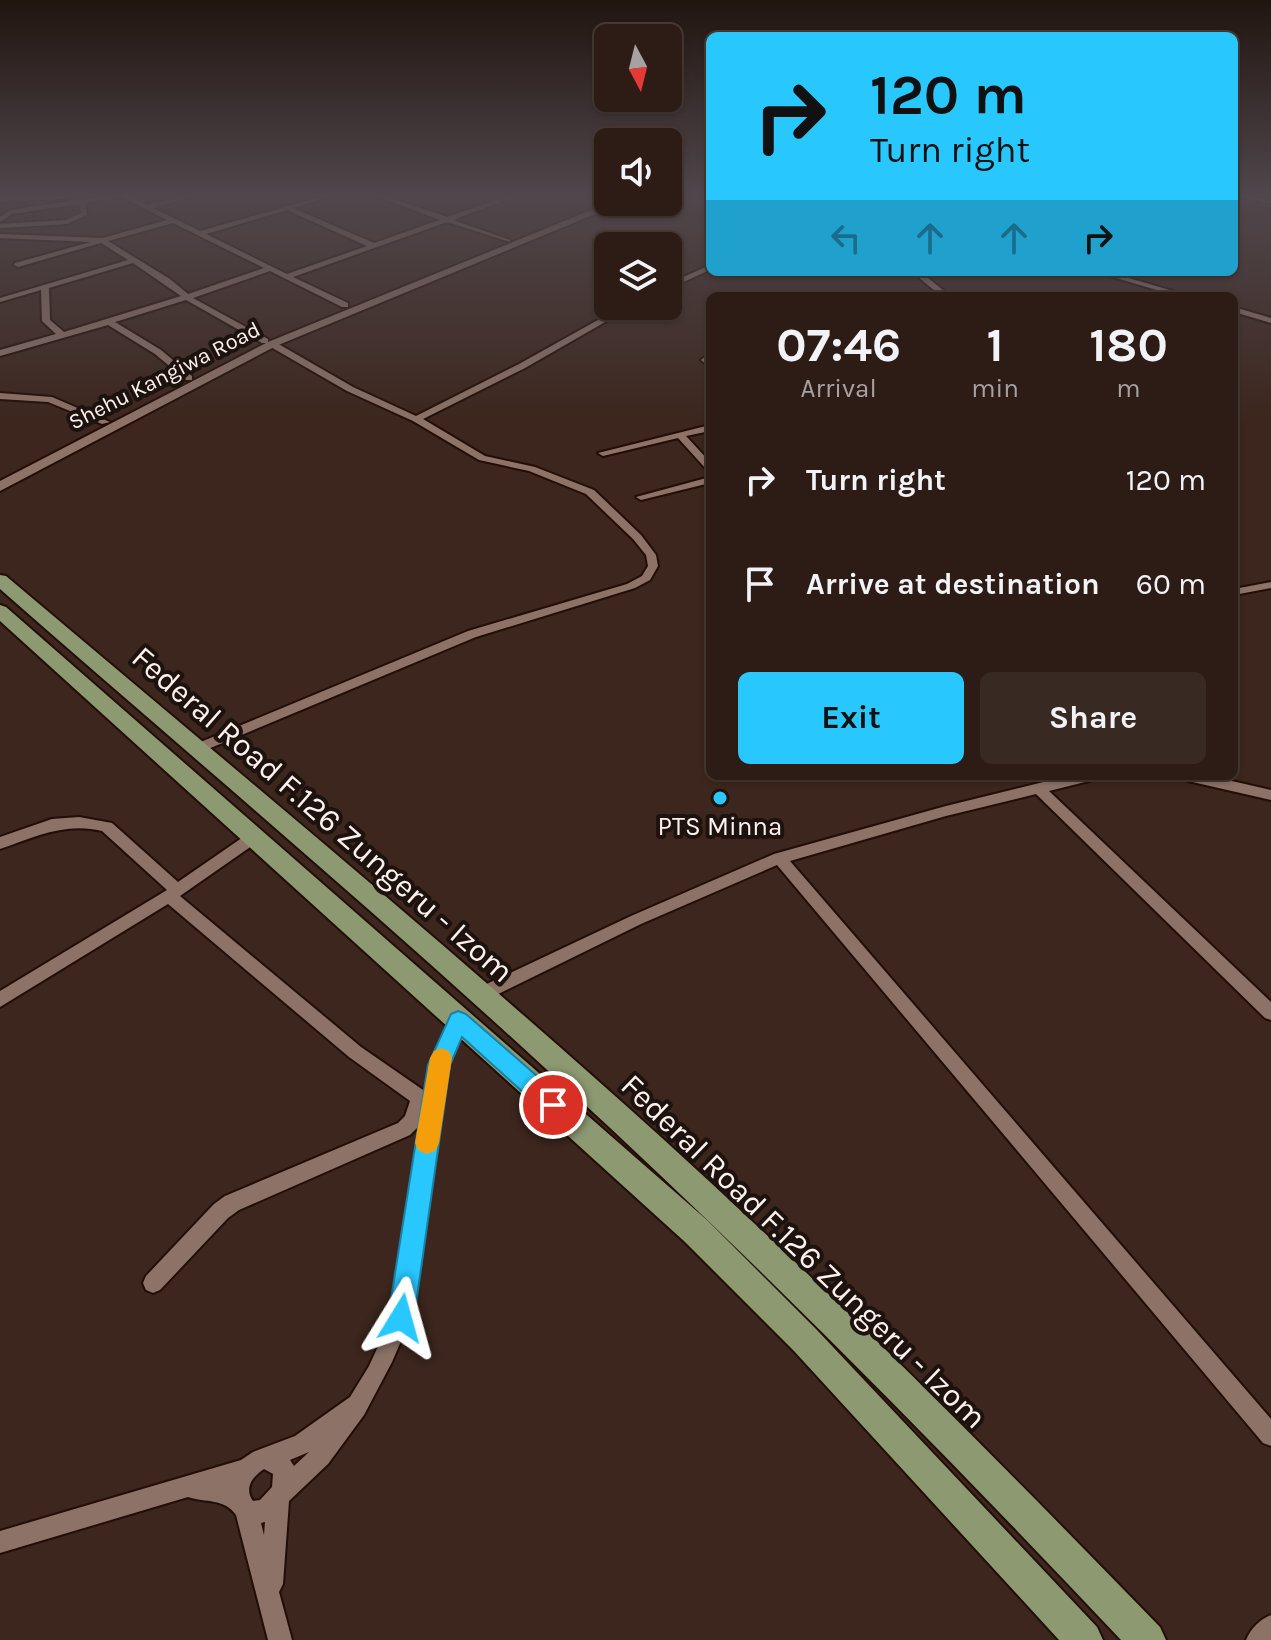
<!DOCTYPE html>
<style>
:root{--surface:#2d1c16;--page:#392923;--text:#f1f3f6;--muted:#a7a1a1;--line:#483a35;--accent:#28c8ff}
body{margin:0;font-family:Karla,sans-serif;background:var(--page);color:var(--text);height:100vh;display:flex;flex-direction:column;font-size:30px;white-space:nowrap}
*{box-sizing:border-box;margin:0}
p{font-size:26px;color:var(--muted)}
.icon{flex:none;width:44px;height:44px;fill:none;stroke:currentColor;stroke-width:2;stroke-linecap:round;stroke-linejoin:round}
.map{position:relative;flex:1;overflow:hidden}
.side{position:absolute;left:706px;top:292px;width:532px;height:488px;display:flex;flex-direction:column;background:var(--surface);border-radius:12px;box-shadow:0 2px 6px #0004,0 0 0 2px var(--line)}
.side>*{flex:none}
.guide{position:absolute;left:706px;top:32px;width:532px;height:244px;border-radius:12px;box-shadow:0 2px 6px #0004,0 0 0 2px var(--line);background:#28c8ff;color:#111;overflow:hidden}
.needle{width:52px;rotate:173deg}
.buttons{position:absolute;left:594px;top:24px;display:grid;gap:16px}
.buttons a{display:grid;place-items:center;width:88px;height:88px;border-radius:12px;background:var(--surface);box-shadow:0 2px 6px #0004,0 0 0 2px var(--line);font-size:40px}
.pin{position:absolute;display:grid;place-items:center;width:68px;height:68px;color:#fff;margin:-34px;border:4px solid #fff;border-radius:50%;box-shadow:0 2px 8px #0007}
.me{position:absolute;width:88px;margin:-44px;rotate:8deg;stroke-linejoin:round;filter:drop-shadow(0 0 6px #0008)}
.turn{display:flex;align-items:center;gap:28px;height:168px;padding:0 32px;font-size:36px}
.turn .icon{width:104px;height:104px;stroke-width:2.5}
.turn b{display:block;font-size:56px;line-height:68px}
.lanes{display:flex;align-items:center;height:76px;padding:0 32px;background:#0003;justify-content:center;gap:40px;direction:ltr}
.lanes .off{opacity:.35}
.eta{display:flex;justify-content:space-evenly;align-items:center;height:136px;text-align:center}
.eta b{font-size:48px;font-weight:700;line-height:56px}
.button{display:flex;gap:16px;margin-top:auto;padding:16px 32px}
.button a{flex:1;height:92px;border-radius:12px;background:var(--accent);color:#111;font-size:32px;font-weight:700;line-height:92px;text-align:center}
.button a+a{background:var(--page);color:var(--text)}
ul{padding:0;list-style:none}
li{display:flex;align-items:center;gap:24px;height:104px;padding:0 32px}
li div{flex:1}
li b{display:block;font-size:30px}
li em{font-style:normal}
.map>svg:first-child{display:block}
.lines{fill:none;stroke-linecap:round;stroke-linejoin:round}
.street-casing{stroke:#220e07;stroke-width:4}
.secondary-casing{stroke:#220e07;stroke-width:4}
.primary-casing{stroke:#220e07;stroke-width:4}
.street{fill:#8c7267;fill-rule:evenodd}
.secondary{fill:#8c7267;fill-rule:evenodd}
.primary{fill:#8d9971;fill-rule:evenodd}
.rail{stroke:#94827b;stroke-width:2}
.route{fill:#28c8ff;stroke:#1a82a6;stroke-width:2}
.slow{fill:#f59e0b}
.poi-dot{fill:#28c8ff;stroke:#1c120e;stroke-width:3}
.labels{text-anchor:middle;stroke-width:8;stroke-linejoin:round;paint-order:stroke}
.far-street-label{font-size:22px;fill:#fef1ed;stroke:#1c120e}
.poi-label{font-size:26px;fill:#fef1ed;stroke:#1c120e}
.near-street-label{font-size:32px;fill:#fef1ed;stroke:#1c120e}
</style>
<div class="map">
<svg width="1271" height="1640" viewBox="0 0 1271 1640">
<rect width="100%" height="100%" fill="#3c261d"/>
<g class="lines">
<defs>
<g id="street">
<path d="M 117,194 L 126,194 L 148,205 L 191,194 L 200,194 L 153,208 L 200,231 L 331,194 L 339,194 L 293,208 L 374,243 L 440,220 L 371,194 L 379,194 L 447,217 L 514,194 L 522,194 L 453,220 L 510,240 L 510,242 L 447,222 L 293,277 L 348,303 L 348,307 L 342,307 L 270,271 L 193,298 L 268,339 L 268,343 L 262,343 L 186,300 L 115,322 L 161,350 L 192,376 L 192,380 L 186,380 L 155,354 L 108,325 L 0,356 L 0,350 L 56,334 L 42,321 L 41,290 L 0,302 L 0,298 L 128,260 L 101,243 L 18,267 L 14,265 L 15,263 L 91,242 L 0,238 L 0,234 L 103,238 L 167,220 L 122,197 L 85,203 L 87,215 L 67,224 L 0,228 L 0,224 L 66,220 L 81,213 L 79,204 L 12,214 L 0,222 L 0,217 L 10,210 ZM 287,210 L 367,246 L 287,274 L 206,234 ZM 173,223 L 264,268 L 188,294 L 170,279 L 108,241 ZM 133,263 L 181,296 L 64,332 L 50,320 L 49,288 Z"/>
<path d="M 66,196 L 64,199 L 0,201 L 0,197 Z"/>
<path d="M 710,265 L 710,270 L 668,289 L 668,284 Z"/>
<path d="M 912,272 L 921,272 L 950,296 L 941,296 Z"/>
<path d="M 1096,272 L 1108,272 L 1190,296 L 1177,296 Z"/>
<path d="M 623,306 L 633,306 L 525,368 L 423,419 L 485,456 L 535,467 L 594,490 L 641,535 L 656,555 L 658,566 L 650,580 L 635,588 L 476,637 L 201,752 L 191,752 L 189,749 L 191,746 L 468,631 L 627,584 L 642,576 L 648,566 L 646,555 L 633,539 L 586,494 L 529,471 L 479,460 L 413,421 L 347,391 L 269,346 L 269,342 L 275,342 L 353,387 L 416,416 L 519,364 Z"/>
<path d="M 1234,307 L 1271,318 L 1271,323 L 1234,312 Z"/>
<path d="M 705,357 L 710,360 L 710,367 L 701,360 Z"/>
<path d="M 0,393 L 52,397 L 110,422 L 102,424 L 48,402 L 0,399 Z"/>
<path d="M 710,425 L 710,431 L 686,436 L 710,462 L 710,471 L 707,470 L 678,438 L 603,456 L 598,453 Z"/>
<path d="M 710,477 L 710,483 L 641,500 L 636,497 Z"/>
<path d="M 1271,582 L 1271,588 L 1234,595 L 1234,589 Z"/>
<path d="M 1068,776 L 1095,776 L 1093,780 L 1049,791 L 1271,1002 L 1271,1020 L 1265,1018 L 1036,794 L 946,816 L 790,861 L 1271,1419 L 1271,1446 L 1263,1443 L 777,865 L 641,924 L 488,999 L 482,1001 L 476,999 L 474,994 L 476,989 L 631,916 L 774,854 L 946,806 Z"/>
<path d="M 1181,776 L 1210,776 L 1271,790 L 1271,800 L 1188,781 Z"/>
<path d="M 79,817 L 112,823 L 178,882 L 249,833 L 259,833 L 261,837 L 259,841 L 180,896 L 361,1047 L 426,1092 L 431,1065 L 452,1015 L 458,1013 L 464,1015 L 466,1020 L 447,1065 L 411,1318 L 392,1362 L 364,1415 L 328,1464 L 289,1501 L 283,1584 L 279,1592 L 292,1640 L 268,1640 L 236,1515 C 224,1498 206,1503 188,1497 L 0,1553 L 0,1531 L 241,1460 L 253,1452 L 295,1436 L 350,1397 L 369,1366 L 391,1318 L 423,1115 L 418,1127 L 410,1135 L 239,1210 L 228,1218 L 160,1290 L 153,1293 L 146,1290 L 143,1283 L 146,1276 L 214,1204 L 225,1196 L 398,1123 L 405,1116 L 410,1101 L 349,1057 L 168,904 L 0,1007 L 0,991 L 167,890 L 102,831 C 65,822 35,837 0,849 L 0,837 L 52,819 ZM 309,1452 L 294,1466 L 290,1460 ZM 264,1469 L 273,1474 L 272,1487 L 260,1500 L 253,1501 C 244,1488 252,1477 264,1469 ZM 265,1522 L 264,1535 L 261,1523 Z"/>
<path d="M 1271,1615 L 1271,1640 L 1246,1640 C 1251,1628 1259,1620 1271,1615 Z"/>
</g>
<path id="secondary" d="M 611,202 L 624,202 L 276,346 L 0,491 L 0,481 L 268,342 Z"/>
<g id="primary">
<path d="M 0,575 L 6,576 C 226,762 448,945 662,1138 C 834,1294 998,1460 1160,1627 L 1166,1640 L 1121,1640 C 939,1447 753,1258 557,1079 C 375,911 186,752 0,589 Z"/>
<path d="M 0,605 L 6,607 L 707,1220 L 816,1329 L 1097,1627 L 1103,1640 L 1059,1640 L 794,1351 L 685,1242 L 0,621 Z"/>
</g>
</defs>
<use href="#street" class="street-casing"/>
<use href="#secondary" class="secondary-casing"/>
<use href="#primary" class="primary-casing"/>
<use href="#street" class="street"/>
<use href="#secondary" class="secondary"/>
<use href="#primary" class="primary"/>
<path class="rail" d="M 1234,194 L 1271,202"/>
</g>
<linearGradient id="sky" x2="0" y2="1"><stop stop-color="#211510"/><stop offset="0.46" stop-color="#50474c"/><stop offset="1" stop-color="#50474c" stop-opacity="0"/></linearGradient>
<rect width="1271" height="423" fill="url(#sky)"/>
<path class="route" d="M 458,1011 L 466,1014 L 561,1097 L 565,1105 L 561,1112 L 553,1116 L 545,1112 L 462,1037 L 450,1065 L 414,1318 L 410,1327 L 401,1331 L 392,1327 L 388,1318 L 428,1065 L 451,1014 Z"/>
<path class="slow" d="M 441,1048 L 449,1051 L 452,1058 L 439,1143 L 435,1151 L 427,1154 L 419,1151 L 415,1143 L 430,1058 L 434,1051 Z"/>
<circle class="poi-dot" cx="720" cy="798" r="8"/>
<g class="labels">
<g class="far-street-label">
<text transform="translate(164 375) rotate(-27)" y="8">Shehu Kangiwa Road</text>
</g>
<g class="poi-label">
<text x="720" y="835">PTS Minna</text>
</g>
<g class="near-street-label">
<text transform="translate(323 814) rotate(41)" y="11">Federal Road F.126 Zungeru - Izom</text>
<text transform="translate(804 1251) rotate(44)" y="11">Federal Road F.126 Zungeru - Izom</text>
</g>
</g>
</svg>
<div class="buttons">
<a><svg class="needle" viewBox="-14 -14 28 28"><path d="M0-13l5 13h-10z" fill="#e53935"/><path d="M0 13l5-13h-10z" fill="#a7a1a1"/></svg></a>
<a><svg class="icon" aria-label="sound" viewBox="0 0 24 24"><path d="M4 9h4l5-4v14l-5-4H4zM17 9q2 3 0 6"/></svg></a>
<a><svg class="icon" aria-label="layers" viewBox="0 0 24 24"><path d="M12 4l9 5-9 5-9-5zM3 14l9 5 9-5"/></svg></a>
</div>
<div class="pin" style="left:553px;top:1105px;background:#d93025"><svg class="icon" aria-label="arrive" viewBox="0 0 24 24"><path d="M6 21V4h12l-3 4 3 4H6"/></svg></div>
<svg class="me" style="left:401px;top:1318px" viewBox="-20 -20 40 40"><path d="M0-17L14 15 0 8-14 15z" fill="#28c8ff" stroke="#fff" stroke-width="4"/></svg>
<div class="guide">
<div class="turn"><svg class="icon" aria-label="right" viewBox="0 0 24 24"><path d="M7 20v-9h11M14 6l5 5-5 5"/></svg><div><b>120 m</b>Turn right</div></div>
<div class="lanes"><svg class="icon off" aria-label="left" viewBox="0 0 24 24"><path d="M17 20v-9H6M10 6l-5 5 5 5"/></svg><svg class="icon off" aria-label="ahead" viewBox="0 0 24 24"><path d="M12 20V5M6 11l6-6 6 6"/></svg><svg class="icon off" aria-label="ahead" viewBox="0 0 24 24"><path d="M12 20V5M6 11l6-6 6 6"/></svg><svg class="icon" aria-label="right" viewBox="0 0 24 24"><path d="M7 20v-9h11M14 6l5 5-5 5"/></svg></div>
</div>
<section class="side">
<div class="eta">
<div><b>07:46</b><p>Arrival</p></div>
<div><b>1</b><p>min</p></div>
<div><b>180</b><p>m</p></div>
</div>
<ul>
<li><svg class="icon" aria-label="right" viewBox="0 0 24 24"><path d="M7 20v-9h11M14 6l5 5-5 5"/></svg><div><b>Turn right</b></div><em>120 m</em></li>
<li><svg class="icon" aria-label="arrive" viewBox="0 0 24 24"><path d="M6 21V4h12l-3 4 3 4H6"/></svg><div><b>Arrive at destination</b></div><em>60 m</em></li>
</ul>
<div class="button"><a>Exit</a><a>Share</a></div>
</section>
</div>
